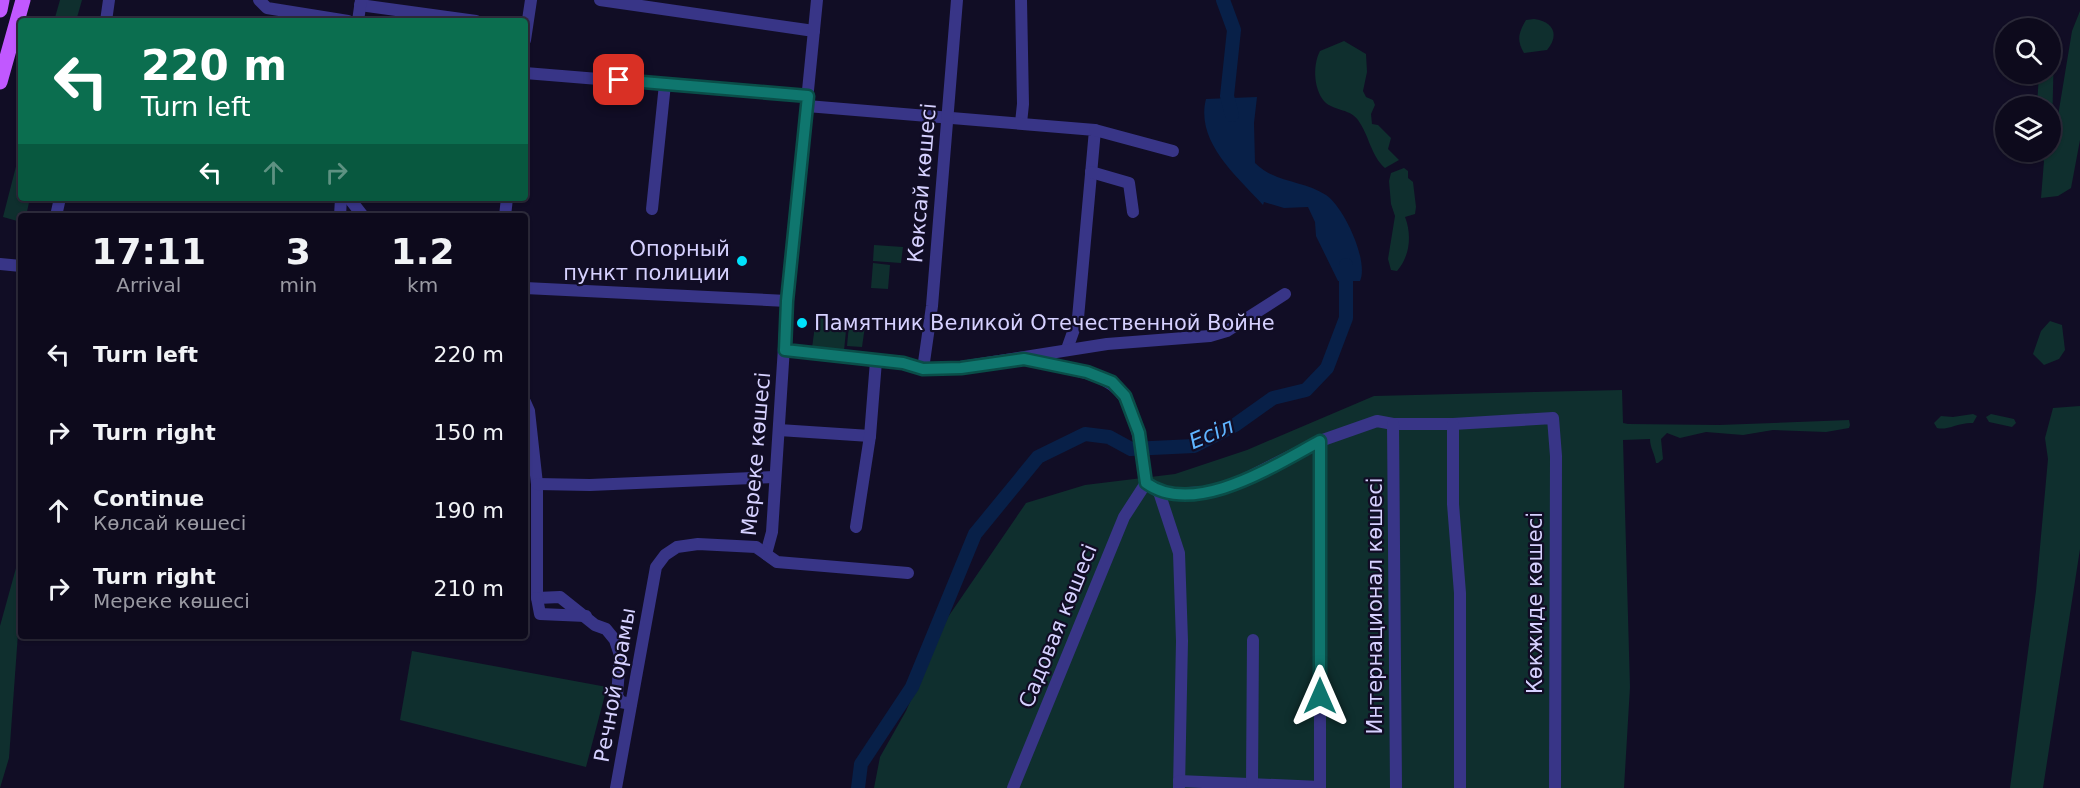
<!DOCTYPE html>
<meta charset="utf-8">
<style>
:root{--surface:#0d0a1c;--page:#161325;--text:#f1f3f6;--muted:#9a9aa3;--line:#2d2b3b}
body{margin:0;font-family:"DejaVu Sans",sans-serif;background:var(--page);color:var(--text);height:100vh;display:flex;flex-direction:column;font-size:22px;white-space:nowrap}
*{box-sizing:border-box;margin:0}
p{font-size:20px;color:var(--muted)}
.icon{flex:none;width:33px;height:33px;fill:none;stroke:currentColor;stroke-width:2;stroke-linecap:round;stroke-linejoin:round}
.map{position:relative;flex:1;overflow:hidden}
.side{position:absolute;left:18px;top:213px;width:510px;height:426px;display:flex;flex-direction:column;background:var(--surface);border-radius:6px;box-shadow:0 2px 4px #0004,0 0 0 2px var(--line)}
.side>*{flex:none}
.hud{position:absolute;left:18px;top:18px;width:510px;height:183px;border-radius:6px;box-shadow:0 2px 4px #0004,0 0 0 2px var(--line);background:#0b6e4f;color:#fff;overflow:hidden}
.fabs{position:absolute;left:1995px;top:18px;display:grid;gap:12px}
.fabs a{display:grid;place-items:center;width:66px;height:66px;border-radius:50%;background:var(--surface);box-shadow:0 2px 4px #0004,0 0 0 2px var(--line);font-size:30px}
.pin{position:absolute;display:grid;place-items:center;width:51px;height:51px;color:#fff;margin:-26px;border-radius:12px;box-shadow:0 3px 9px #0006}
.me{position:absolute;width:66px;margin:-33px;rotate:0deg;stroke-linejoin:round;filter:drop-shadow(0 0 4px #0008)}
.turn{display:flex;align-items:center;gap:21px;height:126px;padding:0 24px;font-size:27px}
.turn .icon{width:78px;height:78px;stroke-width:2.5}
.turn b{display:block;font-size:42px;line-height:51px}
.lanes{display:flex;align-items:center;height:57px;padding:0 24px;background:#0003;justify-content:center;gap:30px;direction:ltr}
.lanes .off{opacity:.35}
.eta{display:flex;justify-content:space-evenly;align-items:center;height:102px;text-align:center}
.eta b{font-size:36px;font-weight:600;line-height:42px}
ul{padding:0;list-style:none}
li{display:flex;align-items:center;gap:18px;height:78px;padding:0 24px}
li div{flex:1}
li b{display:block;font-size:22px}
li em{font-style:normal}
.map>svg:first-child{display:block}
.green{fill:#0f2f2e}
.water{fill:#082048}
.lines{fill:none;stroke-linecap:round;stroke-linejoin:round}
.river{stroke:#082048;stroke-width:14}
.minor{stroke:#383587;stroke-width:12}
.major{stroke:#c158ff;stroke-width:15}
.route-casing{stroke:#0a4d48;stroke-width:15}
.route{stroke:#0f766e;stroke-width:10}
.poi-dot{fill:#00e2fc;stroke:#110d25;stroke-width:2}
.labels{text-anchor:middle;stroke-width:4.5;stroke-linejoin:round;paint-order:stroke}
.street-label{font-size:21px;fill:#d6d1ff;stroke:#110d25}
.poi-label{font-size:21px;fill:#d6d1ff;stroke:#110d25;text-anchor:end}
.water-label{font-size:22px;font-style:italic;fill:#5fb4ff;stroke:#110d25}
</style>
<div class="map">
<svg width="2080" height="788" viewBox="0 0 2080 788">
<rect width="100%" height="100%" fill="#110d25"/>
<g class="green">
<path d="M 60,0 L 82,0 L 76,21 L 54,21 Z"/>
<path d="M 2080,11 L 2080,140 L 2071,188 L 2058,196 L 2041,198 L 2044,161 L 2035,152 L 2050,152 L 2050,106 L 2037,106 L 2039,74 L 2050,74 L 2051,37 L 2054,47 L 2052,131 L 2056,128 L 2072,31 Z"/>
<path d="M 1534,19 C 1553,21 1560,35 1547,50 L 1524,53 C 1516,40 1519,32 1526,20 Z"/>
<path d="M 1344,41 L 1366,54 L 1367,72 L 1363,91 L 1366,97 L 1373,100 L 1375,105 L 1371,114 L 1372,124 L 1378,125 L 1391,138 L 1388,149 L 1399,160 L 1385,168 C 1371,156 1369,135 1358,120 C 1350,109 1336,111 1326,103 C 1314,92 1312,66 1320,51 Z"/>
<path d="M 21,147 L 21,198 L 30,198 L 26,216 L 21,216 L 21,222 L 3,217 Z"/>
<path d="M 1404,168 L 1408,171 L 1408,178 L 1413,182 L 1416,207 L 1415,214 L 1405,217 C 1412,235 1410,256 1397,271 L 1391,270 L 1388,259 L 1395,216 L 1391,204 L 1389,181 L 1391,173 Z"/>
<path d="M 874,245 L 903,247 L 901,263 L 873,261 Z"/>
<path d="M 873,263 L 890,265 L 888,289 L 871,288 Z"/>
<path d="M 816,318 L 847,320 L 844,351 L 812,348 Z"/>
<path d="M 2050,321 L 2062,325 L 2065,350 L 2059,359 L 2044,365 L 2033,354 L 2041,331 Z"/>
<path d="M 849,325 L 865,326 L 862,347 L 847,346 Z"/>
<path d="M 1622,390 L 1623,423 L 1628,424 L 1719,425 L 1849,420 L 1850,425 L 1849,428 L 1826,432 L 1773,430 L 1743,435 L 1706,432 L 1680,438 L 1667,433 L 1661,439 L 1663,459 L 1658,463 L 1656,463 C 1655,454 1650,448 1650,439 L 1623,440 L 1630,687 L 1624,788 L 874,788 L 880,757 L 906,711 L 948,617 L 1026,503 L 1085,485 L 1175,474 L 1247,450 L 1374,396 Z"/>
<path d="M 2080,406 L 2080,549 L 2043,788 L 2010,788 L 2036,591 L 2048,459 L 2045,438 L 2053,408 Z"/>
<path d="M 1973,414 L 1977,416 L 1973,423 C 1959,422 1947,431 1937,428 L 1934,423 L 1941,416 L 1953,417 Z"/>
<path d="M 1991,414 L 2014,419 L 2016,423 L 2012,427 L 1989,422 L 1986,417 Z"/>
<path d="M 21,550 L 21,592 L 9,758 L 0,788 L 0,626 Z"/>
<path d="M 412,651 L 607,687 L 586,767 L 400,720 Z"/>
</g>
<path class="water" d="M 1257,97 L 1254,123 L 1255,163 C 1275,183 1303,180 1326,195 C 1344,207 1369,261 1360,281 L 1338,281 L 1316,236 L 1315,222 L 1308,207 L 1284,208 L 1264,202 L 1263,205 C 1238,177 1195,142 1206,99 Z"/>
<g class="lines">
<g class="river">
<path d="M 1223,0 L 1234,30 L 1227,96 L 1232,115"/>
<path d="M 858,788 L 861,764 L 912,687 L 975,534 L 1038,457 L 1085,434 L 1109,437 L 1131,449 L 1194,446 L 1235,425 L 1273,398 L 1306,390 L 1327,368 L 1346,318 L 1346,265"/>
</g>
<g class="minor">
<path d="M 259,0 L 267,8 L 348,21"/>
<path d="M 600,0 L 814,31"/>
<path d="M 1021,0 L 1023,104 L 1021,123"/>
<path d="M 360,5 L 476,21"/>
<path d="M 106,21 L 109,0"/>
<path d="M 358,21 L 361,0"/>
<path d="M 525,40 L 531,0"/>
<path d="M 525,73 L 808,96"/>
<path d="M 807,106 L 1095,130 L 1078,318 L 1067,349"/>
<path d="M 1095,130 L 1173,151"/>
<path d="M 1091,172 L 1129,183 L 1133,212"/>
<path d="M 349,198 L 363,216"/>
<path d="M 652,209 L 665,84"/>
<path d="M 56,216 L 60,198"/>
<path d="M 340,216 L 341,198"/>
<path d="M 505,216 L 507,198"/>
<path d="M 0,264 L 21,266"/>
<path d="M 525,288 L 787,301"/>
<path d="M 785,350 L 903,363 L 923,369 L 961,367 L 1107,344 L 1210,336 L 1227,331 L 1285,294"/>
<path d="M 1024,359 C 1126,380 1131,378 1146,483 L 1159,492 L 1170,494 L 1207,492 L 1231,486 L 1320,441 L 1377,421 L 1393,424 L 1453,424 L 1553,418 L 1556,456 L 1555,788"/>
<path d="M 923,369 L 932,306 L 957,0"/>
<path d="M 525,402 L 529,411 L 537,484 L 537,598 L 560,597 L 595,625 L 606,629 L 615,640 L 620,655 L 617,696 L 621,702 L 631,704"/>
<path d="M 1393,424 L 1396,788"/>
<path d="M 1453,424 L 1453,504 L 1460,593 L 1460,788"/>
<path d="M 779,430 L 870,436"/>
<path d="M 537,484 L 590,485 L 774,477"/>
<path d="M 1159,492 L 1179,553 L 1182,641 L 1179,787"/>
<path d="M 856,527 L 870,436 L 876,361"/>
<path d="M 766,554 L 772,532 L 787,301 L 817,0"/>
<path d="M 537,598 L 540,614 L 586,616"/>
<path d="M 1179,781 L 1320,787 L 1320,441"/>
<path d="M 1252,784 L 1253,640"/>
<path d="M 616,788 L 656,567 L 665,555 L 677,547 L 698,544 L 756,547 L 777,562 L 908,573"/>
<path d="M 1013,788 L 1124,517 L 1146,483"/>
</g>
<g class="major">
<path d="M 0,10 L 2,0"/>
<path d="M 0,82 L 23,0"/>
</g>
</g>
<g class="lines">
<defs>
<path id="route" d="M 619,80 L 808,96 L 787,301 L 785,350 L 903,363 L 923,369 L 961,368 L 1024,359 L 1087,372 L 1112,382 L 1125,396 L 1139,433 L 1146,483 C 1195,518 1275,465 1320,441 L 1320,696"/>
</defs>
<use href="#route" class="route-casing"/>
<use href="#route" class="route"/>
</g>
<g class="poi-dot">
<circle cx="742" cy="261" r="6"/>
<circle cx="802" cy="323" r="6"/>
</g>
<g class="labels">
<g class="street-label">
<text transform="translate(922 183) rotate(-85)" y="7">Көксай көшесі</text>
<text transform="translate(756 454) rotate(-85)" y="7">Мереке көшесі</text>
<text transform="translate(1535 603) rotate(-90)" y="7">Көкжиде көшесі</text>
<text transform="translate(1375 606) rotate(-90)" y="7">Интернационал көшесі</text>
<text transform="translate(1058 626) rotate(-68)" y="7">Садовая көшесі</text>
<text transform="translate(615 685) rotate(-80)" y="7">Речной орамы</text>
</g>
<g class="poi-label">
<text x="730" y="256">Опорный<tspan x="730" dy="24">пункт полиции</tspan></text>
<text x="814" y="330" text-anchor="start">Памятник Великой Отечественной Войне</text>
</g>
<g class="water-label">
<text transform="translate(1211 433) rotate(-23)" y="8">Есіл</text>
</g>
</g>
</svg>
<div class="fabs">
<a><svg class="icon" aria-label="search" viewBox="0 0 24 24"><circle cx="10" cy="10" r="6"/><path d="M15 15l6 6"/></svg></a>
<a><svg class="icon" aria-label="layers" viewBox="0 0 24 24"><path d="M12 4l9 5-9 5-9-5zM3 14l9 5 9-5"/></svg></a>
</div>
<div class="pin" style="left:619px;top:80px;background:#d93025"><svg class="icon" aria-label="arrive" viewBox="0 0 24 24"><path d="M6 21V4h12l-3 4 3 4H6"/></svg></div>
<svg class="me" style="left:1320px;top:696px" viewBox="-20 -20 40 40"><path d="M0-17L14 15 0 8-14 15z" fill="#0f766e" stroke="#fff" stroke-width="4"/></svg>
<div class="hud">
<div class="turn"><svg class="icon" aria-label="left" viewBox="0 0 24 24"><path d="M17 20v-9H6M10 6l-5 5 5 5"/></svg><div><b>220 m</b>Turn left</div></div>
<div class="lanes"><svg class="icon" aria-label="left" viewBox="0 0 24 24"><path d="M17 20v-9H6M10 6l-5 5 5 5"/></svg><svg class="icon off" aria-label="ahead" viewBox="0 0 24 24"><path d="M12 20V5M6 11l6-6 6 6"/></svg><svg class="icon off" aria-label="right" viewBox="0 0 24 24"><path d="M7 20v-9h11M14 6l5 5-5 5"/></svg></div>
</div>
<section class="side">
<div class="eta">
<div><b>17:11</b><p>Arrival</p></div>
<div><b>3</b><p>min</p></div>
<div><b>1.2</b><p>km</p></div>
</div>
<ul>
<li><svg class="icon" aria-label="left" viewBox="0 0 24 24"><path d="M17 20v-9H6M10 6l-5 5 5 5"/></svg><div><b>Turn left</b></div><em>220 m</em></li>
<li><svg class="icon" aria-label="right" viewBox="0 0 24 24"><path d="M7 20v-9h11M14 6l5 5-5 5"/></svg><div><b>Turn right</b></div><em>150 m</em></li>
<li><svg class="icon" aria-label="ahead" viewBox="0 0 24 24"><path d="M12 20V5M6 11l6-6 6 6"/></svg><div><b>Continue</b><p>Көлсай көшесі</p></div><em>190 m</em></li>
<li><svg class="icon" aria-label="right" viewBox="0 0 24 24"><path d="M7 20v-9h11M14 6l5 5-5 5"/></svg><div><b>Turn right</b><p>Мереке көшесі</p></div><em>210 m</em></li>
</ul>
</section>
</div>
